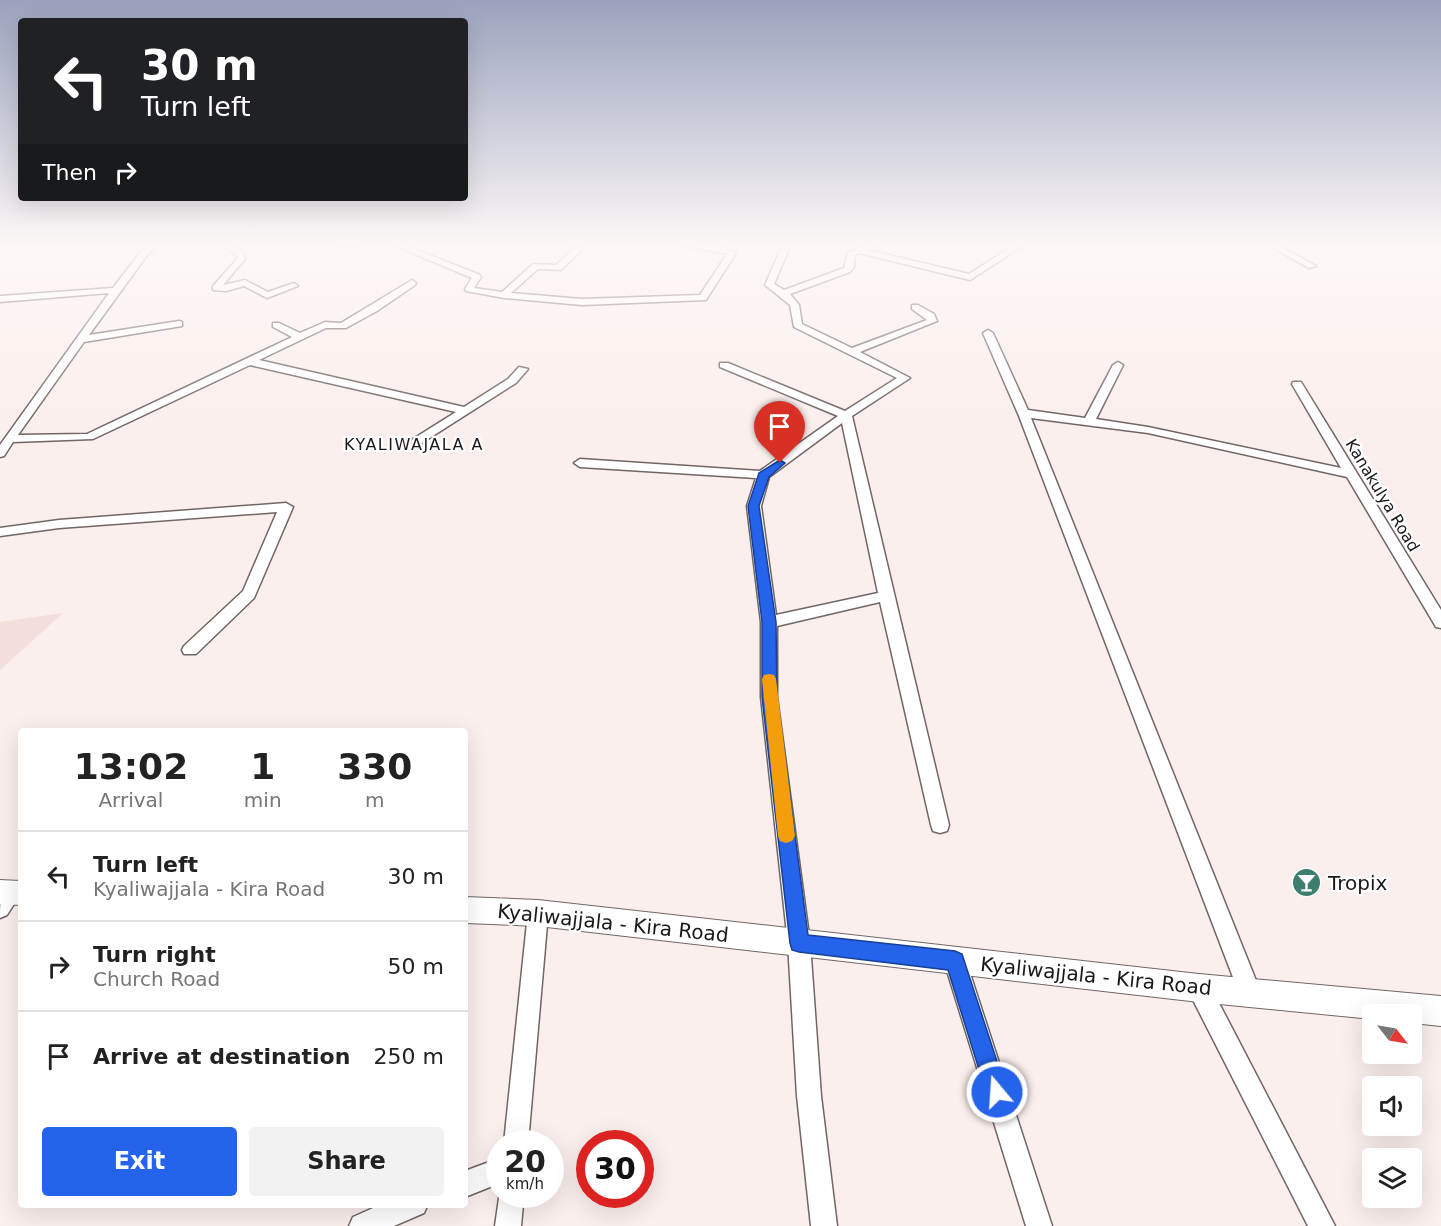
<!DOCTYPE html>
<style>
:root{--surface:#fff;--page:#f2f2f2;--text:#222;--muted:#767676;--line:#e0e0e0;--accent:#2563eb}
body{margin:0;font-family:"DejaVu Sans",sans-serif;background:var(--page);color:var(--text);height:100vh;display:flex;flex-direction:column;font-size:22px;white-space:nowrap}
*{box-sizing:border-box;margin:0}
p{font-size:20px;color:var(--muted)}
.icon{flex:none;width:33px;height:33px;fill:none;stroke:currentColor;stroke-width:2;stroke-linecap:round;stroke-linejoin:round}
.map{position:relative;flex:1;overflow:hidden}
.details{position:absolute;left:18px;top:728px;width:450px;height:480px;display:flex;flex-direction:column;background:var(--surface);border-radius:6px;box-shadow:0 6px 24px #0002}
.details>*{flex:none}
.guide{position:absolute;left:18px;top:18px;width:450px;height:183px;border-radius:6px;box-shadow:0 6px 24px #0002;background:#202124;color:#fff;overflow:hidden}
.needle{width:39px;rotate:121deg}
.fabs{position:absolute;left:1362px;top:1004px;display:grid;gap:12px}
.fabs a{display:grid;place-items:center;width:60px;height:60px;border-radius:6px;background:var(--surface);box-shadow:0 6px 24px #0002;font-size:30px}
.speed{position:absolute;left:486px;top:1130px;display:flex;gap:12px;font-size:30px;font-weight:700;text-align:center}
.speed>*{display:grid;place-content:center;width:78px;height:78px;border-radius:50%;background:var(--surface);box-shadow:0 6px 24px #0002;line-height:1}
.speed small{font-size:15px;font-weight:400}
.speed .limit{border:9px solid #d22;background:#fff;color:#111}
.pin{position:absolute;display:grid;place-items:center;width:51px;height:51px;color:#fff;margin:-62px -26px;border-radius:50% 50% 50% 0;rotate:-45deg;box-shadow:0 0 6px #0007}
.pin .icon{rotate:45deg}
.me{position:absolute;width:66px;margin:-33px;rotate:342deg;stroke-linejoin:round;filter:drop-shadow(0 0 4px #0008)}
.turn{display:flex;align-items:center;gap:21px;height:126px;padding:0 24px;font-size:27px}
.turn .icon{width:78px;height:78px;stroke-width:2.5}
.turn b{display:block;font-size:42px;line-height:51px}
.then{display:flex;align-items:center;height:57px;padding:0 24px;background:#0003;gap:12px;font-size:22px}
.eta{display:flex;justify-content:space-evenly;align-items:center;height:102px;text-align:center}
.eta b{font-size:36px;font-weight:800;line-height:42px}
.cta{display:flex;gap:12px;margin-top:auto;padding:12px 24px}
.cta a{flex:1;height:69px;border-radius:6px;background:var(--accent);color:#fff;font-size:24px;font-weight:800;line-height:69px;text-align:center}
.cta a+a{background:var(--page);color:var(--text)}
ul{padding:0;list-style:none}
li{display:flex;align-items:center;gap:18px;height:90px;padding:0 24px;border-top:2px solid var(--line)}
li div{flex:1}
li b{display:block;font-size:22px}
li em{font-style:normal}
.map>svg:first-child{display:block}
.built{fill:#f4dfdc}
.lines{fill:none;stroke-linecap:round;stroke-linejoin:round}
.minor-casing{stroke:#706664;stroke-width:3}
.tertiary-casing{stroke:#706664;stroke-width:2}
.minor{fill:#fff;fill-rule:evenodd}
.tertiary{fill:#fff;fill-rule:evenodd}
.route{fill:#2563eb;stroke:#184099;stroke-width:1.5}
.slow{fill:#f59e0b}
.labels{text-anchor:middle;stroke-width:4.5;stroke-linejoin:round;paint-order:stroke}
.far-quarter-label{font-size:16px;letter-spacing:1.5px;fill:#1c1818;stroke:#fff}
.street-label{font-size:16px;fill:#1c1818;stroke:#fff}
.near-poi-label{font-size:20px;fill:#1c1818;stroke:#fff;text-anchor:start}
.near-street-label{font-size:20px;fill:#1c1818;stroke:#fff}
</style>
<div class="map">
<svg width="1441" height="1226" viewBox="0 0 1441 1226">
<rect width="100%" height="100%" fill="#fbefed"/>
<path class="built" d="M 63,613 L 0,670 L 0,622 Z"/>
<g class="lines">
<defs>
<g id="minor">
<path d="M 152,244 L 161,244 L 148,254 L 89,335 L 179,321 L 182,322 L 182,326 L 84,342 L 18,435 L 87,434 L 292,337 L 273,327 L 273,323 L 279,323 L 300,333 L 325,322 L 341,323 L 412,280 L 416,283 L 415,285 L 377,311 L 346,328 L 326,328 L 259,360 L 464,407 L 508,379 L 519,367 L 528,369 L 516,383 L 417,446 L 411,442 L 413,439 L 456,412 L 250,365 L 93,439 L 13,442 L 4,456 L 0,457 L 0,445 L 109,293 L 0,302 L 0,296 L 113,288 L 142,250 Z"/>
<path d="M 221,244 C 231,244 243,248 245,259 L 223,285 L 245,280 L 268,292 L 294,283 L 298,286 L 267,298 L 244,286 L 226,291 L 213,290 L 213,286 L 237,259 L 236,255 Z"/>
<path d="M 344,244 L 369,244 L 346,248 L 342,246 Z"/>
<path d="M 391,244 L 402,244 L 480,275 L 481,277 L 474,288 L 502,292 L 533,264 L 556,265 L 574,248 L 580,248 L 580,252 L 561,270 L 538,269 L 511,293 L 582,299 L 700,295 L 727,254 L 673,244 L 723,247 L 736,253 L 706,300 L 582,305 L 504,298 L 466,291 L 465,289 L 472,278 Z"/>
<path d="M 783,244 L 791,244 L 774,284 L 784,290 L 844,268 L 848,252 L 873,244 L 888,244 L 868,250 L 969,274 L 1016,244 L 1026,244 L 970,280 L 859,253 L 855,255 L 854,267 L 850,272 L 790,294 L 799,305 L 802,324 L 852,348 L 927,320 L 912,309 L 912,305 L 918,305 L 934,314 L 937,321 L 860,352 L 910,378 L 852,416 L 949,825 L 947,831 L 940,833 L 933,831 L 931,825 L 880,602 L 777,626 L 777,697 L 810,943 L 821,1096 L 837,1226 L 811,1226 L 797,1096 L 788,943 L 761,697 L 761,622 L 747,506 L 756,478 L 580,467 L 574,463 L 580,459 L 760,471 L 838,416 L 720,367 L 720,363 L 728,363 L 845,411 L 897,378 L 794,327 L 790,305 L 765,285 ZM 842,423 L 878,593 L 776,615 L 761,506 L 769,477 Z"/>
<path d="M 1266,244 L 1276,244 L 1316,266 L 1309,268 Z"/>
<path d="M 988,330 L 993,333 L 1028,410 L 1085,418 L 1113,365 L 1118,362 L 1123,365 L 1096,419 L 1148,427 L 1341,468 L 1292,384 L 1293,382 L 1301,382 L 1441,610 L 1441,628 L 1436,627 L 1347,477 L 1148,433 L 1031,418 L 1261,993 L 1258,1001 L 1250,1004 L 1242,1001 L 1239,993 L 1019,416 L 983,333 Z"/>
<path d="M 286,503 L 293,507 L 254,598 L 196,654 L 184,654 L 182,650 L 184,646 L 243,591 L 277,512 L 59,528 L 0,536 L 0,528 L 59,520 Z"/>
<path d="M 11,884 L 18,886 L 21,893 L 7,915 L 0,918 C 0,904 0,889 11,884 Z"/>
<path d="M 538,903 L 545,906 L 548,913 L 528,1143 L 504,1143 L 528,913 L 531,906 Z"/>
<path d="M 955,950 L 963,953 L 966,961 L 1052,1226 L 1026,1226 L 944,961 L 947,953 Z"/>
<path d="M 1199,977 L 1207,980 L 1335,1226 L 1308,1226 L 1191,996 L 1188,988 L 1191,980 Z"/>
<path d="M 500,1158 L 500,1183 L 465,1197 L 465,1171 Z"/>
<path d="M 500,1191 L 500,1194 L 524,1194 L 521,1226 L 495,1226 Z"/>
<path d="M 382,1204 L 428,1204 L 424,1213 L 394,1226 L 349,1226 L 353,1217 Z"/>
</g>
<g id="tertiary">
<path d="M 0,880 L 21,881 L 21,905 L 0,904 Z"/>
<path d="M 465,897 L 538,900 L 1199,974 L 1441,996 L 1441,1026 L 1412,1023 L 1412,1014 L 1372,1014 L 1372,1019 L 1199,1002 L 538,926 L 465,923 Z"/>
</g>
</defs>
<use href="#minor" class="minor-casing"/>
<use href="#tertiary" class="tertiary-casing"/>
<use href="#minor" class="minor"/>
<use href="#tertiary" class="tertiary"/>
</g>
<linearGradient id="sky" x2="0" y2="1"><stop stop-color="#9aa2bd"/><stop offset="0.59" stop-color="#fdf8f7"/><stop offset="1" stop-color="#fdf8f7" stop-opacity="0"/></linearGradient>
<rect width="1441" height="416" fill="url(#sky)"/>
<path class="route" d="M 780,460 L 785,463 L 769,477 L 759,506 L 776,622 L 777,697 L 808,935 L 955,951 L 962,954 L 1007,1092 L 1004,1100 L 997,1103 L 989,1100 L 986,1092 L 948,970 L 799,952 L 792,950 L 790,943 L 762,697 L 762,622 L 748,506 L 759,473 Z"/>
<path class="slow" d="M 769,674 L 774,675 L 776,679 L 795,836 L 792,841 L 786,843 L 780,841 L 778,836 L 762,679 L 764,675 Z"/>
<defs>
<symbol id="bar-disc" viewBox="-11 -11 22 22"><circle r="9.5" fill="#3d7e6e" stroke="#fff"/><path d="M-6-5H6L.8 .8V4.5H3.5V6h-7V4.5H-.8V.8Z" fill="#fff"/></symbol>
</defs>
<g fill-rule="evenodd">
<use href="#bar-disc" x="1290" y="866" width="33" height="33"/>
</g>
<g class="labels">
<g class="far-quarter-label">
<text x="414" y="450">KYALIWAJALA A</text>
</g>
<g class="street-label">
<text transform="translate(1383 495) rotate(59)" y="6">Kanakulya Road</text>
</g>
<g class="near-poi-label">
<text x="1328" y="890">Tropix</text>
</g>
<g class="near-street-label">
<text transform="translate(613 923) rotate(6)" y="7">Kyaliwajjala - Kira Road</text>
<text transform="translate(1096 976) rotate(6)" y="7">Kyaliwajjala - Kira Road</text>
</g>
</g>
</svg>
<div class="fabs">
<a><svg class="needle" viewBox="-14 -14 28 28"><path d="M0-13l5 13h-10z" fill="#e53935"/><path d="M0 13l5-13h-10z" fill="#767676"/></svg></a>
<a><svg class="icon" aria-label="sound" viewBox="0 0 24 24"><path d="M4 9h4l5-4v14l-5-4H4zM17 9q2 3 0 6"/></svg></a>
<a><svg class="icon" aria-label="layers" viewBox="0 0 24 24"><path d="M12 4l9 5-9 5-9-5zM3 14l9 5 9-5"/></svg></a>
</div>
<div class="speed"><div>20<small>km/h</small></div><div class="limit">30</div></div>
<div class="pin" style="left:780px;top:463px;background:#d93025"><svg class="icon" aria-label="arrive" viewBox="0 0 24 24"><path d="M6 21V4h12l-3 4 3 4H6"/></svg></div>
<svg class="me" style="left:997px;top:1092px" viewBox="-20 -20 40 40"><circle r="17" fill="#2563eb" stroke="#fff" stroke-width="3"/><path d="M0-11L8 9 0 5-8 9z" fill="#fff"/></svg>
<div class="guide">
<div class="turn"><svg class="icon" aria-label="left" viewBox="0 0 24 24"><path d="M17 20v-9H6M10 6l-5 5 5 5"/></svg><div><b>30 m</b>Turn left</div></div>
<div class="then">Then<svg class="icon" aria-label="right" viewBox="0 0 24 24"><path d="M7 20v-9h11M14 6l5 5-5 5"/></svg></div>
</div>
<section class="details">
<div class="eta">
<div><b>13:02</b><p>Arrival</p></div>
<div><b>1</b><p>min</p></div>
<div><b>330</b><p>m</p></div>
</div>
<ul>
<li><svg class="icon" aria-label="left" viewBox="0 0 24 24"><path d="M17 20v-9H6M10 6l-5 5 5 5"/></svg><div><b>Turn left</b><p>Kyaliwajjala - Kira Road</p></div><em>30 m</em></li>
<li><svg class="icon" aria-label="right" viewBox="0 0 24 24"><path d="M7 20v-9h11M14 6l5 5-5 5"/></svg><div><b>Turn right</b><p>Church Road</p></div><em>50 m</em></li>
<li><svg class="icon" aria-label="arrive" viewBox="0 0 24 24"><path d="M6 21V4h12l-3 4 3 4H6"/></svg><div><b>Arrive at destination</b></div><em>250 m</em></li>
</ul>
<div class="cta"><a>Exit</a><a>Share</a></div>
</section>
</div>
